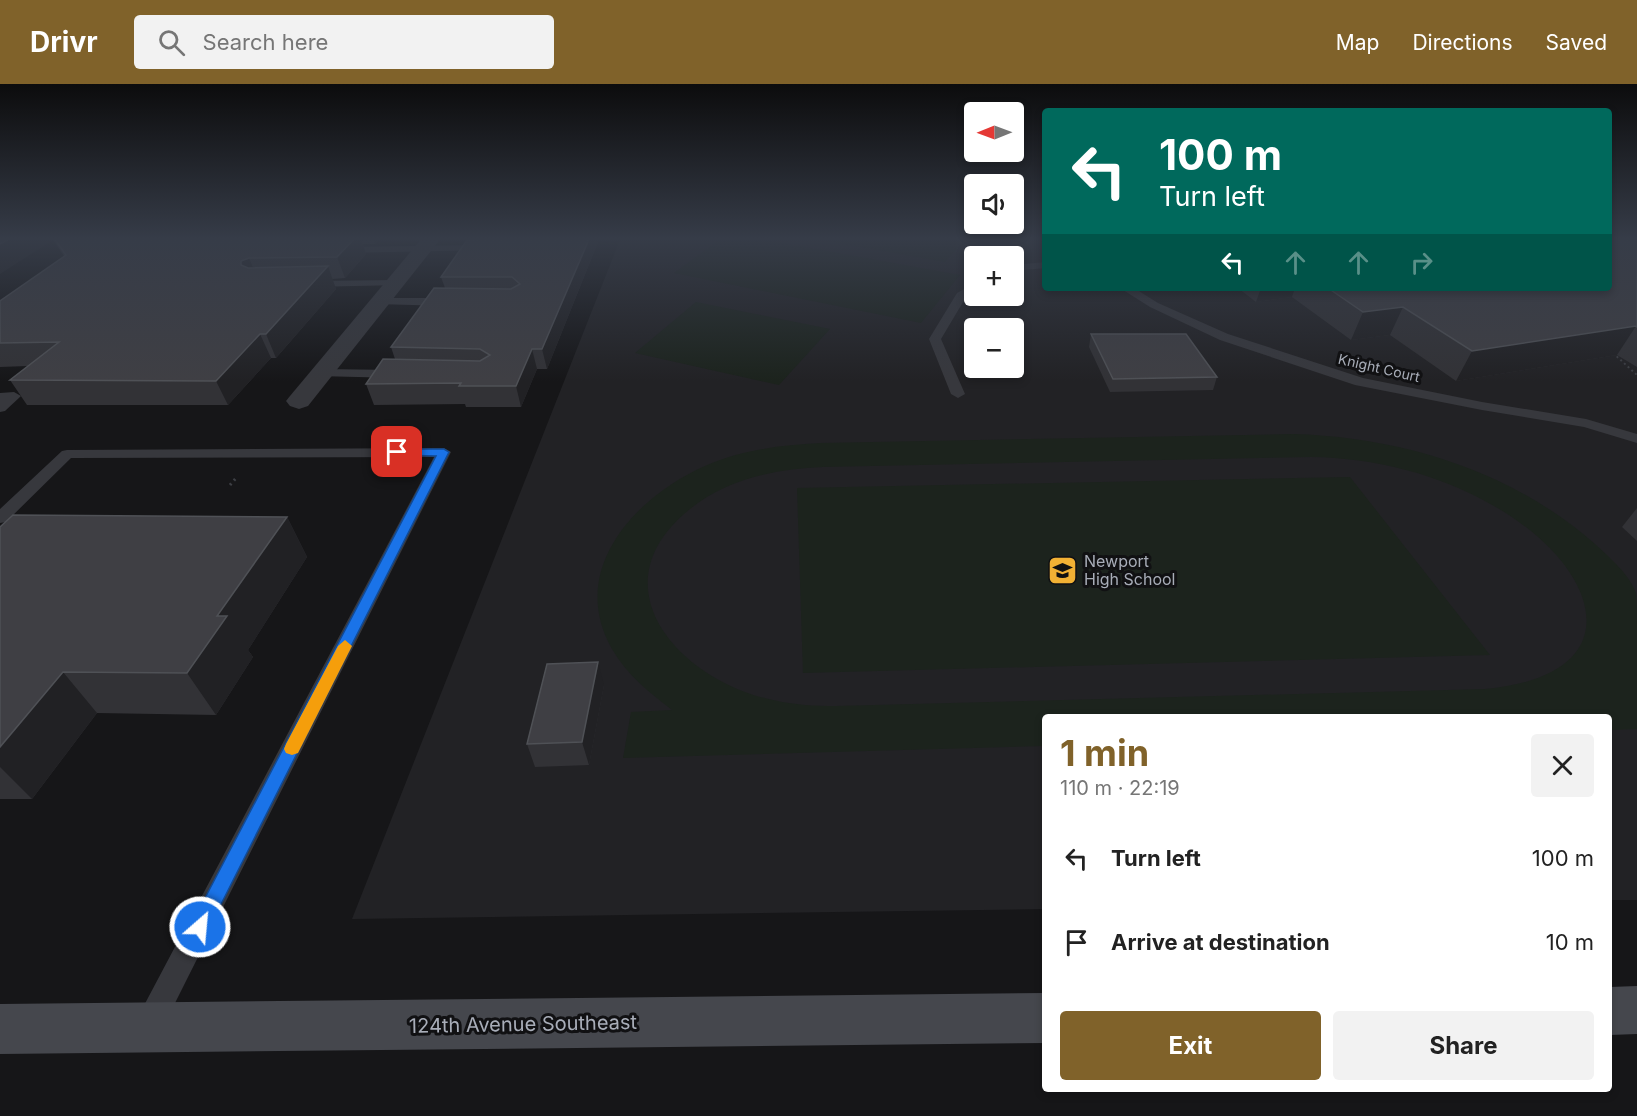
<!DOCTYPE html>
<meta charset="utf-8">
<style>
:root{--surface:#fff;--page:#f2f2f2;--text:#222;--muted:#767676;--accent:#80622a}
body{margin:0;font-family:Inter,sans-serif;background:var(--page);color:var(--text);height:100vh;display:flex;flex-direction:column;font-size:22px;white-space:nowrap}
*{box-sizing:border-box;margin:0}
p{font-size:20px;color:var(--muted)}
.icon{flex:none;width:33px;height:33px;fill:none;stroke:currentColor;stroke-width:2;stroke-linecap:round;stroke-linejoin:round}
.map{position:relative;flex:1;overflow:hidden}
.panel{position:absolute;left:1042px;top:630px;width:570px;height:378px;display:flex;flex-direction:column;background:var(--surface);border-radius:6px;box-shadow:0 3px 9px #0003}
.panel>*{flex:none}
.hud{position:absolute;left:1042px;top:24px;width:570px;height:183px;border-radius:6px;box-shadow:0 3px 9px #0003;background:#00695c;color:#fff;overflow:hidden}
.needle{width:39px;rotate:269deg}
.fabs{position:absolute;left:964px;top:18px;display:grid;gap:12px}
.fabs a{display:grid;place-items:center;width:60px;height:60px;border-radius:6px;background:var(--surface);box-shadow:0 3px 9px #0003;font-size:30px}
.pin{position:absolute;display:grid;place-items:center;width:51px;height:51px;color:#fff;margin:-26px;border-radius:12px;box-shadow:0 3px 9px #0006}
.me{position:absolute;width:66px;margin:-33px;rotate:27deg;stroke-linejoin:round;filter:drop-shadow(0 0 4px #0008)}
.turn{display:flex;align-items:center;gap:21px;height:126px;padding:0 18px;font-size:27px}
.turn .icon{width:78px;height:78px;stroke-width:2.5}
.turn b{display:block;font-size:42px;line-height:51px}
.lanes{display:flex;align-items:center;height:57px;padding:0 18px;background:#0003;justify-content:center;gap:30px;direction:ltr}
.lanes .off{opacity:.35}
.round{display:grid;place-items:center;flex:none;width:63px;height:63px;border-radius:6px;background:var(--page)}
.overview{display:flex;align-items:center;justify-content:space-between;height:102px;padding:0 18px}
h1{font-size:36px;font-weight:700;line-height:45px;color:var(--accent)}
.button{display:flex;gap:12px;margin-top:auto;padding:12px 18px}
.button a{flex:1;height:69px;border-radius:6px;background:var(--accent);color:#fff;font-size:24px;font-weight:700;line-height:69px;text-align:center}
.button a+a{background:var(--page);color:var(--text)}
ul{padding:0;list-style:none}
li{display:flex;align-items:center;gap:18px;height:84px;padding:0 18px}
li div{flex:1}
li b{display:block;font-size:22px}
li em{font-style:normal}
header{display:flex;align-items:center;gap:36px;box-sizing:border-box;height:84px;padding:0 30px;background:var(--accent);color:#fff}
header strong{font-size:28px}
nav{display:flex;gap:33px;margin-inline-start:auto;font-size:21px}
.search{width:420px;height:54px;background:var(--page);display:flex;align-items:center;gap:15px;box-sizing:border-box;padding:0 21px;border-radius:6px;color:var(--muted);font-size:22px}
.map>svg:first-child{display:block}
.built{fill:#222225;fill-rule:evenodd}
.green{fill:#1c231d;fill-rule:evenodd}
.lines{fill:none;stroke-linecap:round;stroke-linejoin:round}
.path-far1{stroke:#3d3f44;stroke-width:2;stroke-dasharray:2 3;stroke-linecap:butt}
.path{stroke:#3d3f44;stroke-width:3;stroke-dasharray:2 4;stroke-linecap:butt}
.lane{fill:#37383d;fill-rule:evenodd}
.street{fill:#37383d;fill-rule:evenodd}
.secondary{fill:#45474d;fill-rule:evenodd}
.wall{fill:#323236}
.shaded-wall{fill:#212124}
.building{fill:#3f3f44;stroke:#4f5156;stroke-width:1.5}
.route{fill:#1a73e8;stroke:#114b97;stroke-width:1.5}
.slow{fill:#f59e0b}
.labels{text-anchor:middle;stroke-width:6;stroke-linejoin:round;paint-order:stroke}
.far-street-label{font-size:14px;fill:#a8adb8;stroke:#111113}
.poi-label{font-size:16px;fill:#a8adb8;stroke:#111113;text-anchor:start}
.near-street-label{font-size:20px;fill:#a8adb8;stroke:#111113}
</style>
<header>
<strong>Drivr</strong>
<div class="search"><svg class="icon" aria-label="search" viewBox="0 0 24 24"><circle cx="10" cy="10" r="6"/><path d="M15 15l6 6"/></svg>Search here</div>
<nav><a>Map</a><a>Directions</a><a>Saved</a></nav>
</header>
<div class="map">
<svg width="1637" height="1032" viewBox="0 0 1637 1032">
<rect width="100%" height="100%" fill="#161618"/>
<path class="built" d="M 621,153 L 1045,153 L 1046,204 L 1610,204 L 1637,153 L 1637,816 L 1610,816 L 1610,633 L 1046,633 L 1045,825 L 352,835 ZM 975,172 L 1014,172 L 1014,212 L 975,212 ZM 975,244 L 1014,244 L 1014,284 L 975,284 Z"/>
<g class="green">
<path d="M 723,153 L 750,153 L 960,191 L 921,239 L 674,189 Z"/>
<path d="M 804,153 L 947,153 L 965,156 L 945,178 Z"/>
<path d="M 696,218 L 830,245 L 779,301 L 635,269 Z"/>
<path d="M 1293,350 C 1402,353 1512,387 1595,460 C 1609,473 1630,491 1636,509 C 1637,517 1637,531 1637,540 C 1637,575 1637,610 1637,645 L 1610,646 L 1610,633 L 1046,633 L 1045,662 L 623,674 L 631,628 L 672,626 C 649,608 627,591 612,565 C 567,486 635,413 705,382 C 741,366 781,361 820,359 ZM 1311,373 C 1375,374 1439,390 1494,422 C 1600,482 1637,591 1485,605 L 836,622 C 815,622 794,621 773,616 C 681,597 593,503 690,425 C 727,395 776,385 822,383 Z"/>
<path d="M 1350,393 L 1490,571 L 803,589 L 797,404 Z"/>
</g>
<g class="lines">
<path class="path-far1" d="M 1613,269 L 1637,291"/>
<path class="path" d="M 230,401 L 236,394"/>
<g class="lane">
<path d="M 485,161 L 489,162 L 489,166 L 342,169 L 337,166 L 342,163 Z"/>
<path d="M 1046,178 L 1046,184 L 1014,187 L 1014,181 Z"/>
<path d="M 396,196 L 400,197 L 400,201 L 310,203 L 304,200 L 310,197 Z"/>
<path d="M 975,199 L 975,207 L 966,213 L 941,255 L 965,310 L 958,314 L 951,310 L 929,255 L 957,209 Z"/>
<path d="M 1120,204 L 1134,204 L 1158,219 L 1228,250 L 1363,294 L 1482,318 L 1586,335 L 1637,350 L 1637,359 L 1584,343 L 1482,326 L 1355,301 L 1220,256 L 1150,223 Z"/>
<path d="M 380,214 L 448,214 L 454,218 L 448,222 L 376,220 L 374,218 Z"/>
<path d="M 322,285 L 398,286 L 405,290 L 398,294 L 317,292 L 315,289 L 317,286 Z"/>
<path d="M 14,308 L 21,312 L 5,327 L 0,328 L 0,309 Z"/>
<path d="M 444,364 L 451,368 L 160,949 L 150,952 L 140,949 L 137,939 L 140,929 L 434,373 L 71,374 L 6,438 L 0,439 L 0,425 L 62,367 L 67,366 Z"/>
</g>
<path class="street" d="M 423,153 L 442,153 L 308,322 L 299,325 L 290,322 L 286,317 L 290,312 Z"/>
<g class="secondary">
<path d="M 1637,902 L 1637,950 L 1610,951 L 1610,903 Z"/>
<path d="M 1046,909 L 1046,959 L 0,970 L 0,920 Z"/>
</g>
</g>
<g class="wall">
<path d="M 0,153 L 382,153 L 375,160 L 363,160 L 366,170 L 345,194 L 332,195 L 336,205 L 276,274 L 271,274 L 228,321 L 27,321 L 10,296 L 28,282 L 0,283 L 0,217 L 64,172 L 53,156 Z"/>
<path d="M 600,153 L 547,285 L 537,285 L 521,323 L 466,323 L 465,320 L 374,321 L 366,300 L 395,275 L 391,263 L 445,204 L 441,193 L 474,156 Z"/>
<path d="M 1637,153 L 1637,283 L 1617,271 L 1456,297 L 1390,251 L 1351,256 L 1292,213 L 1256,218 L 1238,204 L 1610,204 Z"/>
<path d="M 1091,250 L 1217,293 L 1213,306 L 1110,308 L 1089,263 Z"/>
<path d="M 1637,424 L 1637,457 L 1622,443 Z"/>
<path d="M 287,433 L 307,473 L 248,566 L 253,573 L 216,631 L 97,629 L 32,715 L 0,715 L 0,443 Z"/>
<path d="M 604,601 L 589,681 L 535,683 L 527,660 Z"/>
</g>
<g class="shaded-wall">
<path d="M 13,153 L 51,153 L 53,156 L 0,190 L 0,160 Z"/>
<path d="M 356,153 L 360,153 L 366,170 L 345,194 L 337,173 Z"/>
<path d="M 373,153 L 382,153 L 375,160 Z"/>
<path d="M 590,153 L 600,153 L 547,285 L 542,265 Z"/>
<path d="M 249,174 L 258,196 L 241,181 L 241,177 Z"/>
<path d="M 328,182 L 336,205 L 276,274 L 266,250 Z"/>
<path d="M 1261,204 L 1295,204 L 1292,213 L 1256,218 Z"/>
<path d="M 1403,223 L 1390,251 L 1351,256 L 1363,228 Z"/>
<path d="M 1636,242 L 1617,271 L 1456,297 L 1472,267 Z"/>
<path d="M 260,250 L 271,274 L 228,321 L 216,297 Z"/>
<path d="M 532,265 L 537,285 L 521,323 L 516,302 Z"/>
<path d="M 287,433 L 307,473 L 248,566 L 253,573 L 216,631 L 187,589 L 217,532 Z"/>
<path d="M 598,578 L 604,601 L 589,681 L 582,658 Z"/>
<path d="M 63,588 L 97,629 L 32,715 L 0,683 L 0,663 Z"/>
</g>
<g class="building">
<path d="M 0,153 L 13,153 L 0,160 Z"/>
<path d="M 53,153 L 356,153 L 337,173 L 249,174 L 241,177 L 241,181 L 248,184 L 328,182 L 266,250 L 260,250 L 216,297 L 10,296 L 59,258 L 0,259 L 0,217 L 66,171 Z"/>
<path d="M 477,153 L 590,153 L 542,265 L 532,265 L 516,302 L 459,302 L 461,299 L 366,300 L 383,275 L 480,277 L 490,271 L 480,265 L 391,263 L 434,204 L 511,205 L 520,200 L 512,193 L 441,193 L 467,156 L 474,156 Z"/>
<path d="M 1610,153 L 1637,153 L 1637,243 L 1636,242 L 1472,267 L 1403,223 L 1363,228 L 1328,204 L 1610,204 Z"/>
<path d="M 1091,250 L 1186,250 L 1217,293 L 1113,295 Z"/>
<path d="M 13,431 L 287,433 L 217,532 L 227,532 L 187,589 L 63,588 L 0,663 L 0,443 Z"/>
<path d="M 598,578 L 582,658 L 527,660 L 547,580 Z"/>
</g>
<linearGradient id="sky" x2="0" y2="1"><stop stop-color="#0c0c0d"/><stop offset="0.52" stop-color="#363c48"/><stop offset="1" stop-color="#363c48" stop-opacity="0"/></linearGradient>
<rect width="1637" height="297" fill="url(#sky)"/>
<path class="route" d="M 397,365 L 444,365 L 449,368 L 206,850 L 200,852 L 193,850 L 190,843 L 193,837 L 436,372 L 393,371 L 393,366 Z"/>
<path class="slow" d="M 345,556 L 352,562 L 298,669 L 292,671 L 286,669 L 284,665 L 286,660 L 338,562 Z"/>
<defs>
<symbol id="school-square" viewBox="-11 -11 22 22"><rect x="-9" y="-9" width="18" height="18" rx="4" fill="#f2b134" stroke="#111113"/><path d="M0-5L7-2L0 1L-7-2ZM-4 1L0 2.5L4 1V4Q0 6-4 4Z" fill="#111"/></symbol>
</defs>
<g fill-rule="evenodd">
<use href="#school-square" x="1046" y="470" width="33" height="33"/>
</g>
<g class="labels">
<g class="far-street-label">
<text transform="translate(1379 284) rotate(13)" y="5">Knight Court</text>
</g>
<g class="poi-label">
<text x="1084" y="483">Newport<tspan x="1084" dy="18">High School</tspan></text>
</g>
<g class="near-street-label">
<text transform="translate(523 940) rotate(-1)" y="7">124th Avenue Southeast</text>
</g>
</g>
</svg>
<div class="fabs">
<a><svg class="needle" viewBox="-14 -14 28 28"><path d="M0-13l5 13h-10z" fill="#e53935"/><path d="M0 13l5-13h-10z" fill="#767676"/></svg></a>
<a><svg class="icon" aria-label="sound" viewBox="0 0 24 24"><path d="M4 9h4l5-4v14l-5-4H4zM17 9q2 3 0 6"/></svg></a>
<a>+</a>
<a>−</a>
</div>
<div class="pin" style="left:397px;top:368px;background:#d93025"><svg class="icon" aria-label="arrive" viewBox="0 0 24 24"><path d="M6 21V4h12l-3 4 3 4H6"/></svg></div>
<svg class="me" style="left:200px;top:843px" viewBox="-20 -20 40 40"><circle r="17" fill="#1a73e8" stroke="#fff" stroke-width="3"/><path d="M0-11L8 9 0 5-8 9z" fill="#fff"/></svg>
<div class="hud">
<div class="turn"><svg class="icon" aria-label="left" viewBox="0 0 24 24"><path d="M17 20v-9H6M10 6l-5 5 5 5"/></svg><div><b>100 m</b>Turn left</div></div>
<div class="lanes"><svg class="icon" aria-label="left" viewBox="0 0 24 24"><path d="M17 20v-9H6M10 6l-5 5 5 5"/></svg><svg class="icon off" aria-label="ahead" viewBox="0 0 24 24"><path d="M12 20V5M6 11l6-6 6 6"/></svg><svg class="icon off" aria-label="ahead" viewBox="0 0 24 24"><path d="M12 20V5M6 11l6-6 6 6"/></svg><svg class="icon off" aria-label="right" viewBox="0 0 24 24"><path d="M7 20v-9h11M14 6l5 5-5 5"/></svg></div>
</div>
<section class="panel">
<div class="overview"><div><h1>1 min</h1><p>110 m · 22:19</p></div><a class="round"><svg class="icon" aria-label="close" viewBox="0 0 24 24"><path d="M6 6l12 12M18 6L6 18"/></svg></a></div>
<ul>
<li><svg class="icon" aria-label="left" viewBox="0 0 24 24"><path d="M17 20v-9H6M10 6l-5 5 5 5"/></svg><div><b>Turn left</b></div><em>100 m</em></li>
<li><svg class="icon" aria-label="arrive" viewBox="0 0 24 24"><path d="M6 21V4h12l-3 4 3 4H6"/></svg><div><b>Arrive at destination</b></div><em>10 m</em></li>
</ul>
<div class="button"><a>Exit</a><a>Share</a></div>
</section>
</div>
